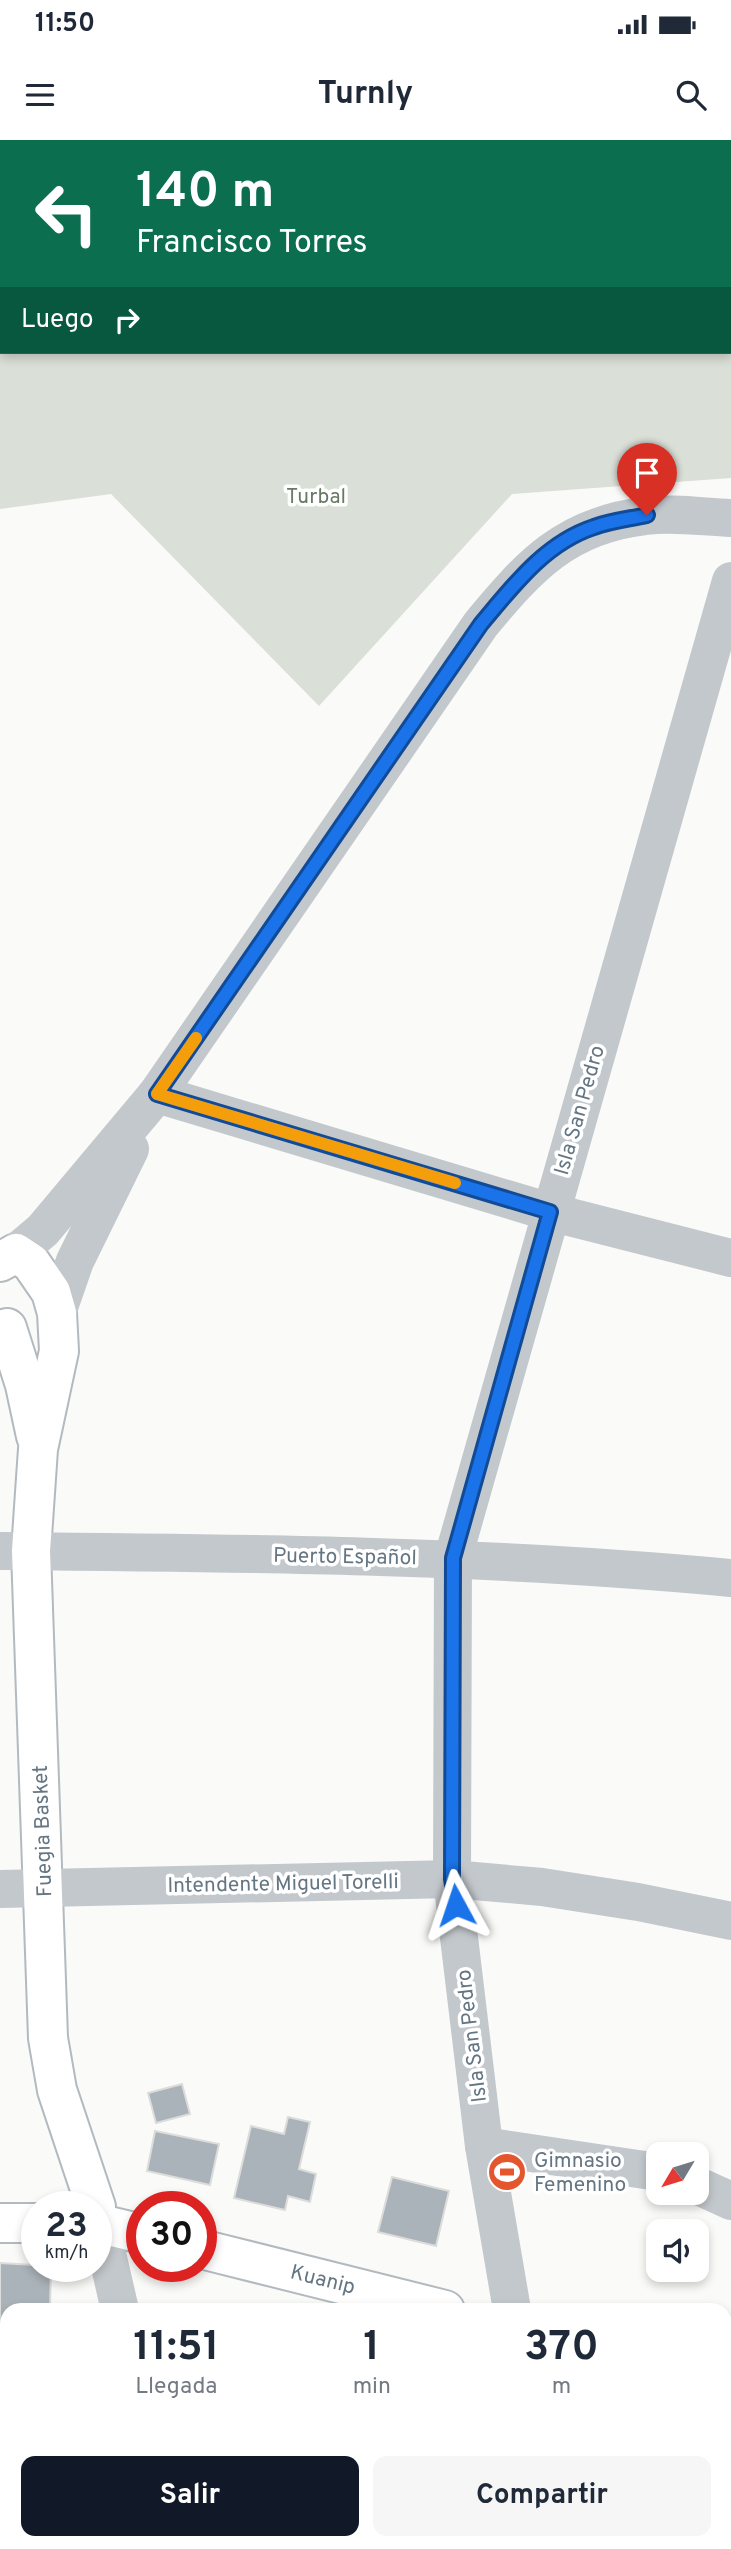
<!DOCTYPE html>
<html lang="es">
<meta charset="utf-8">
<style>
:root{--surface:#fff;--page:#f6f6f7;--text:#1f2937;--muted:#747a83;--accent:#111827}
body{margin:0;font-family:Overpass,sans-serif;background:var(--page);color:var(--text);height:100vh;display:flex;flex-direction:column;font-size:26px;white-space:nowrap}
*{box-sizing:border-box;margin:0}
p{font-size:23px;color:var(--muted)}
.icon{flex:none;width:38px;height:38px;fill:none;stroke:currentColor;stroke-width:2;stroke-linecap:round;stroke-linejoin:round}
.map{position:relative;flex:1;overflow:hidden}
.drawer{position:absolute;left:0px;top:2163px;width:732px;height:247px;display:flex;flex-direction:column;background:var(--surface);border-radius:21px 21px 0 0;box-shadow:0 4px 10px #0003}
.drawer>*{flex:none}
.guide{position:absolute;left:0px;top:0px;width:732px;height:214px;box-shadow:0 4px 10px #0003;background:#0b6e4f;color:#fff;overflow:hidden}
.needle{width:46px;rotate:232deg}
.buttons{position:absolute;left:646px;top:2002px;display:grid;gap:14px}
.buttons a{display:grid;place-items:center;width:63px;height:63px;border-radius:14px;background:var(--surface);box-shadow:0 4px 10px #0003;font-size:35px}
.speed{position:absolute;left:21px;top:2051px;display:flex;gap:14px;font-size:35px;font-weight:700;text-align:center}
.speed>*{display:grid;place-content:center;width:91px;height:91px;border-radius:50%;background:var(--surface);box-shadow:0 4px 10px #0003;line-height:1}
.speed small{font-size:18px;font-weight:400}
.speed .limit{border:10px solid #d22;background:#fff;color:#111}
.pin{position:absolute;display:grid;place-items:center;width:60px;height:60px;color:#fff;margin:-72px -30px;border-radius:50% 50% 50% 0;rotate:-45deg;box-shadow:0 0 7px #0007}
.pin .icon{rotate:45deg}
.me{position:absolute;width:77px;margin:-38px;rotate:355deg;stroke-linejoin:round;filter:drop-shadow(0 0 5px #0008)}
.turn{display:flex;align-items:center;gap:24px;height:147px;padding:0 21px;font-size:32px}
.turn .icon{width:91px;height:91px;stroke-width:2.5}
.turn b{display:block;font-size:49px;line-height:60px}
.then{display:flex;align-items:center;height:66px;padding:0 21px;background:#0003;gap:14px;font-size:26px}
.eta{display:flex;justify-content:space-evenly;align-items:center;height:119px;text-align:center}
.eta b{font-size:42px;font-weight:700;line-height:49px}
.cta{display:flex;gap:14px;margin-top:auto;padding:14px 21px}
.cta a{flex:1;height:80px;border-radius:14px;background:var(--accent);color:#fff;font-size:28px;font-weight:700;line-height:80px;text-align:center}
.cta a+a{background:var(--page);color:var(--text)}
.status{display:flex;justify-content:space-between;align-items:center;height:49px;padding:0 35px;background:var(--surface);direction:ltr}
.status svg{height:19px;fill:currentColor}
header{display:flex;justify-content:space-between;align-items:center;height:91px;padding:0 21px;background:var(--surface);font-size:32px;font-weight:700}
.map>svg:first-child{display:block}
.green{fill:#dadfd7;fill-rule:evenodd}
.building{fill:#aab3b9;stroke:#dcdcda;stroke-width:2}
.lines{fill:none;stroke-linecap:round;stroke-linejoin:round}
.secondary-casing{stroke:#b3babf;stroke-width:42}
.minor{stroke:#c3c8cc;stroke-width:38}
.secondary{stroke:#fff;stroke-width:38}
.route-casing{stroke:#114b97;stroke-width:18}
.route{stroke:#1a73e8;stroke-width:12}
.slow{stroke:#f59e0b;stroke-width:12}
.labels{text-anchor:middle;stroke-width:7;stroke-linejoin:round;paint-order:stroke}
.park-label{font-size:21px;fill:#687a64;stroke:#fff}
.street-label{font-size:21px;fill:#657683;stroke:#fff}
.poi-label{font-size:21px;fill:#657683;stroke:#fff;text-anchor:start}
</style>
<div class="status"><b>11:50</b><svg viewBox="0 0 49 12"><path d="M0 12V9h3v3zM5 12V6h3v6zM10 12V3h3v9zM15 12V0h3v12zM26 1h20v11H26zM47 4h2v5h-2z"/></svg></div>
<header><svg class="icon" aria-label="menu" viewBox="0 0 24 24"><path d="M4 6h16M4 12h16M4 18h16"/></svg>Turnly<svg class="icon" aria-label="search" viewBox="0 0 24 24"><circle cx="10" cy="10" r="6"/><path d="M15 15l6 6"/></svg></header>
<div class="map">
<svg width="731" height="2409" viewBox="0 0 731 2409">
<rect width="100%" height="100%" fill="#fafaf8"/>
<path class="green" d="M 0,0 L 731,0 L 731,338 L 512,354 L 319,566 L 111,354 L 0,369 ZM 2,2 L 730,2 L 730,212 L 2,212 Z"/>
<g class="building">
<path d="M 182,1944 L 190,1974 L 156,1983 L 148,1953 Z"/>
<path d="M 288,1977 L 310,1982 L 299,2029 L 316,2034 L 310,2062 L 288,2056 L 285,2070 L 234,2058 L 251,1986 L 284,1994 Z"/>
<path d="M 155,1991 L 219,2004 L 210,2045 L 147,2031 Z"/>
<path d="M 392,2037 L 449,2051 L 436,2106 L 378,2092 Z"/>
<path d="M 0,2123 L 51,2126 L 50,2170 L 7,2170 L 7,2251 L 0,2251 Z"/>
<path d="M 7,2341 L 7,2403 L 69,2403 L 71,2409 L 0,2409 L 0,2343 Z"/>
<path d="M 724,2374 L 731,2378 L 731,2409 L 641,2409 L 645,2403 L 724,2403 Z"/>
</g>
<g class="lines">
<defs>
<g id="secondary">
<path d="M 0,1122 L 16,1113 L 31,1123 L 51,1152 L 57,1173 L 59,1211 L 38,1309 L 31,1411 L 48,1898 L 57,1950 L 96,2067"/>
<path d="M 7,1188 L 25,1245 L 36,1296"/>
<path d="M 0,2083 L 37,2083"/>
<path d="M 96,2083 L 142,2094"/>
<path d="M 201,2109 L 445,2170"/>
<path d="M 724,2322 L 731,2327"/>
</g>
</defs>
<use href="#secondary" class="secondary-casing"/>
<g class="minor">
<path d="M 157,954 L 550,1072 L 731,1118"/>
<path d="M 16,1113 L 43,1090 L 157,954 L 481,484 C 529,426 566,385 645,376 C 673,372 703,377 731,378"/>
<path d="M 57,1173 L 75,1121 L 130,1009"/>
<path d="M 0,1411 C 244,1413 488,1415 731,1438"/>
<path d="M 0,1749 L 452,1739 L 542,1747 L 638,1762 L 731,1781"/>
<path d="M 484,2006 L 658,2032"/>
<path d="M 696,2045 L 731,2061"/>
<path d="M 100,2083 L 120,2170"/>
<path d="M 512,2170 L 484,2006 L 452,1739 L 453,1418 L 731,441"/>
<path d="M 178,2403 L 180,2409"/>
<path d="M 576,2403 L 578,2409"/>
</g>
<use href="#secondary" class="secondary"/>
</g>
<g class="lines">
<defs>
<path id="route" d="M 456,1765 L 452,1739 L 453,1418 L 550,1072 L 157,954 L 481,484 C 513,446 545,403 594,387 C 610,381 629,379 647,375"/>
</defs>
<use href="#route" class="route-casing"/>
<use href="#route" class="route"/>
<path class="slow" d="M 196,898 L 157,954 L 455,1043"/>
</g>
<defs>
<symbol id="stadium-disc" viewBox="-11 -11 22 22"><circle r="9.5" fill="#e4572e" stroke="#fff"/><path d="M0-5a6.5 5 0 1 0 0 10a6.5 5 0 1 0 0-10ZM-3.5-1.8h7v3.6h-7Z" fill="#fff"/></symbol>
</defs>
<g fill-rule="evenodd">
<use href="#stadium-disc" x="485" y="2010" width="44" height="44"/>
</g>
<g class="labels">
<g class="park-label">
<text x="316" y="363">Turbal</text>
</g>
<g class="street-label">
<text transform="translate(579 970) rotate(-74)" y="7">Isla San Pedro</text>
<text transform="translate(345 1416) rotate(1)" y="7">Puerto Español</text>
<text transform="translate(42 1691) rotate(-92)" y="7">Fuegia Basket</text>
<text transform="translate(283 1743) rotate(-1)" y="7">Intendente Miguel Torelli</text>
<text transform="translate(471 1896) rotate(-97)" y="7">Isla San Pedro</text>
<text transform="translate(323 2139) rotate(14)" y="7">Kuanip</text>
</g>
<g class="poi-label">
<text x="534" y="2027">Gimnasio<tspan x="534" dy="24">Femenino</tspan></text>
</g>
</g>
</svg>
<div class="buttons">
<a><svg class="needle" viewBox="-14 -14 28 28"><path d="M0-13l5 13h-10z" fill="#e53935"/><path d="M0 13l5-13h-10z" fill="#747a83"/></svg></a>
<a><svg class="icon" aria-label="sound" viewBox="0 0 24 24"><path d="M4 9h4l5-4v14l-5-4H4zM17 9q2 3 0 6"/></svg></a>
</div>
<div class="speed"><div>23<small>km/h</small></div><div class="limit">30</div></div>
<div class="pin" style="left:647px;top:375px;background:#d93025"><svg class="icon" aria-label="arrive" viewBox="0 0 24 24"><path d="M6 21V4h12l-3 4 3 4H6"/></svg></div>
<svg class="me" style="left:456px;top:1765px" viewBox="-20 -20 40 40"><path d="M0-17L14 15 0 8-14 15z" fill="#1a73e8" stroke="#fff" stroke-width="4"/></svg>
<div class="guide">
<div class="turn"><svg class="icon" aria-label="left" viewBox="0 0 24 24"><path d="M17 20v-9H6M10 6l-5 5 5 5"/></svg><div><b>140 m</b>Francisco Torres</div></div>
<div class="then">Luego<svg class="icon" aria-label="right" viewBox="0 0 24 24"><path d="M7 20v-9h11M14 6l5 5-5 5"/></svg></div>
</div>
<section class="drawer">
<div class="eta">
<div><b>11:51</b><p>Llegada</p></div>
<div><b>1</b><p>min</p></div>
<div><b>370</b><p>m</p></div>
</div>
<div class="cta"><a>Salir</a><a>Compartir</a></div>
</section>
</div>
